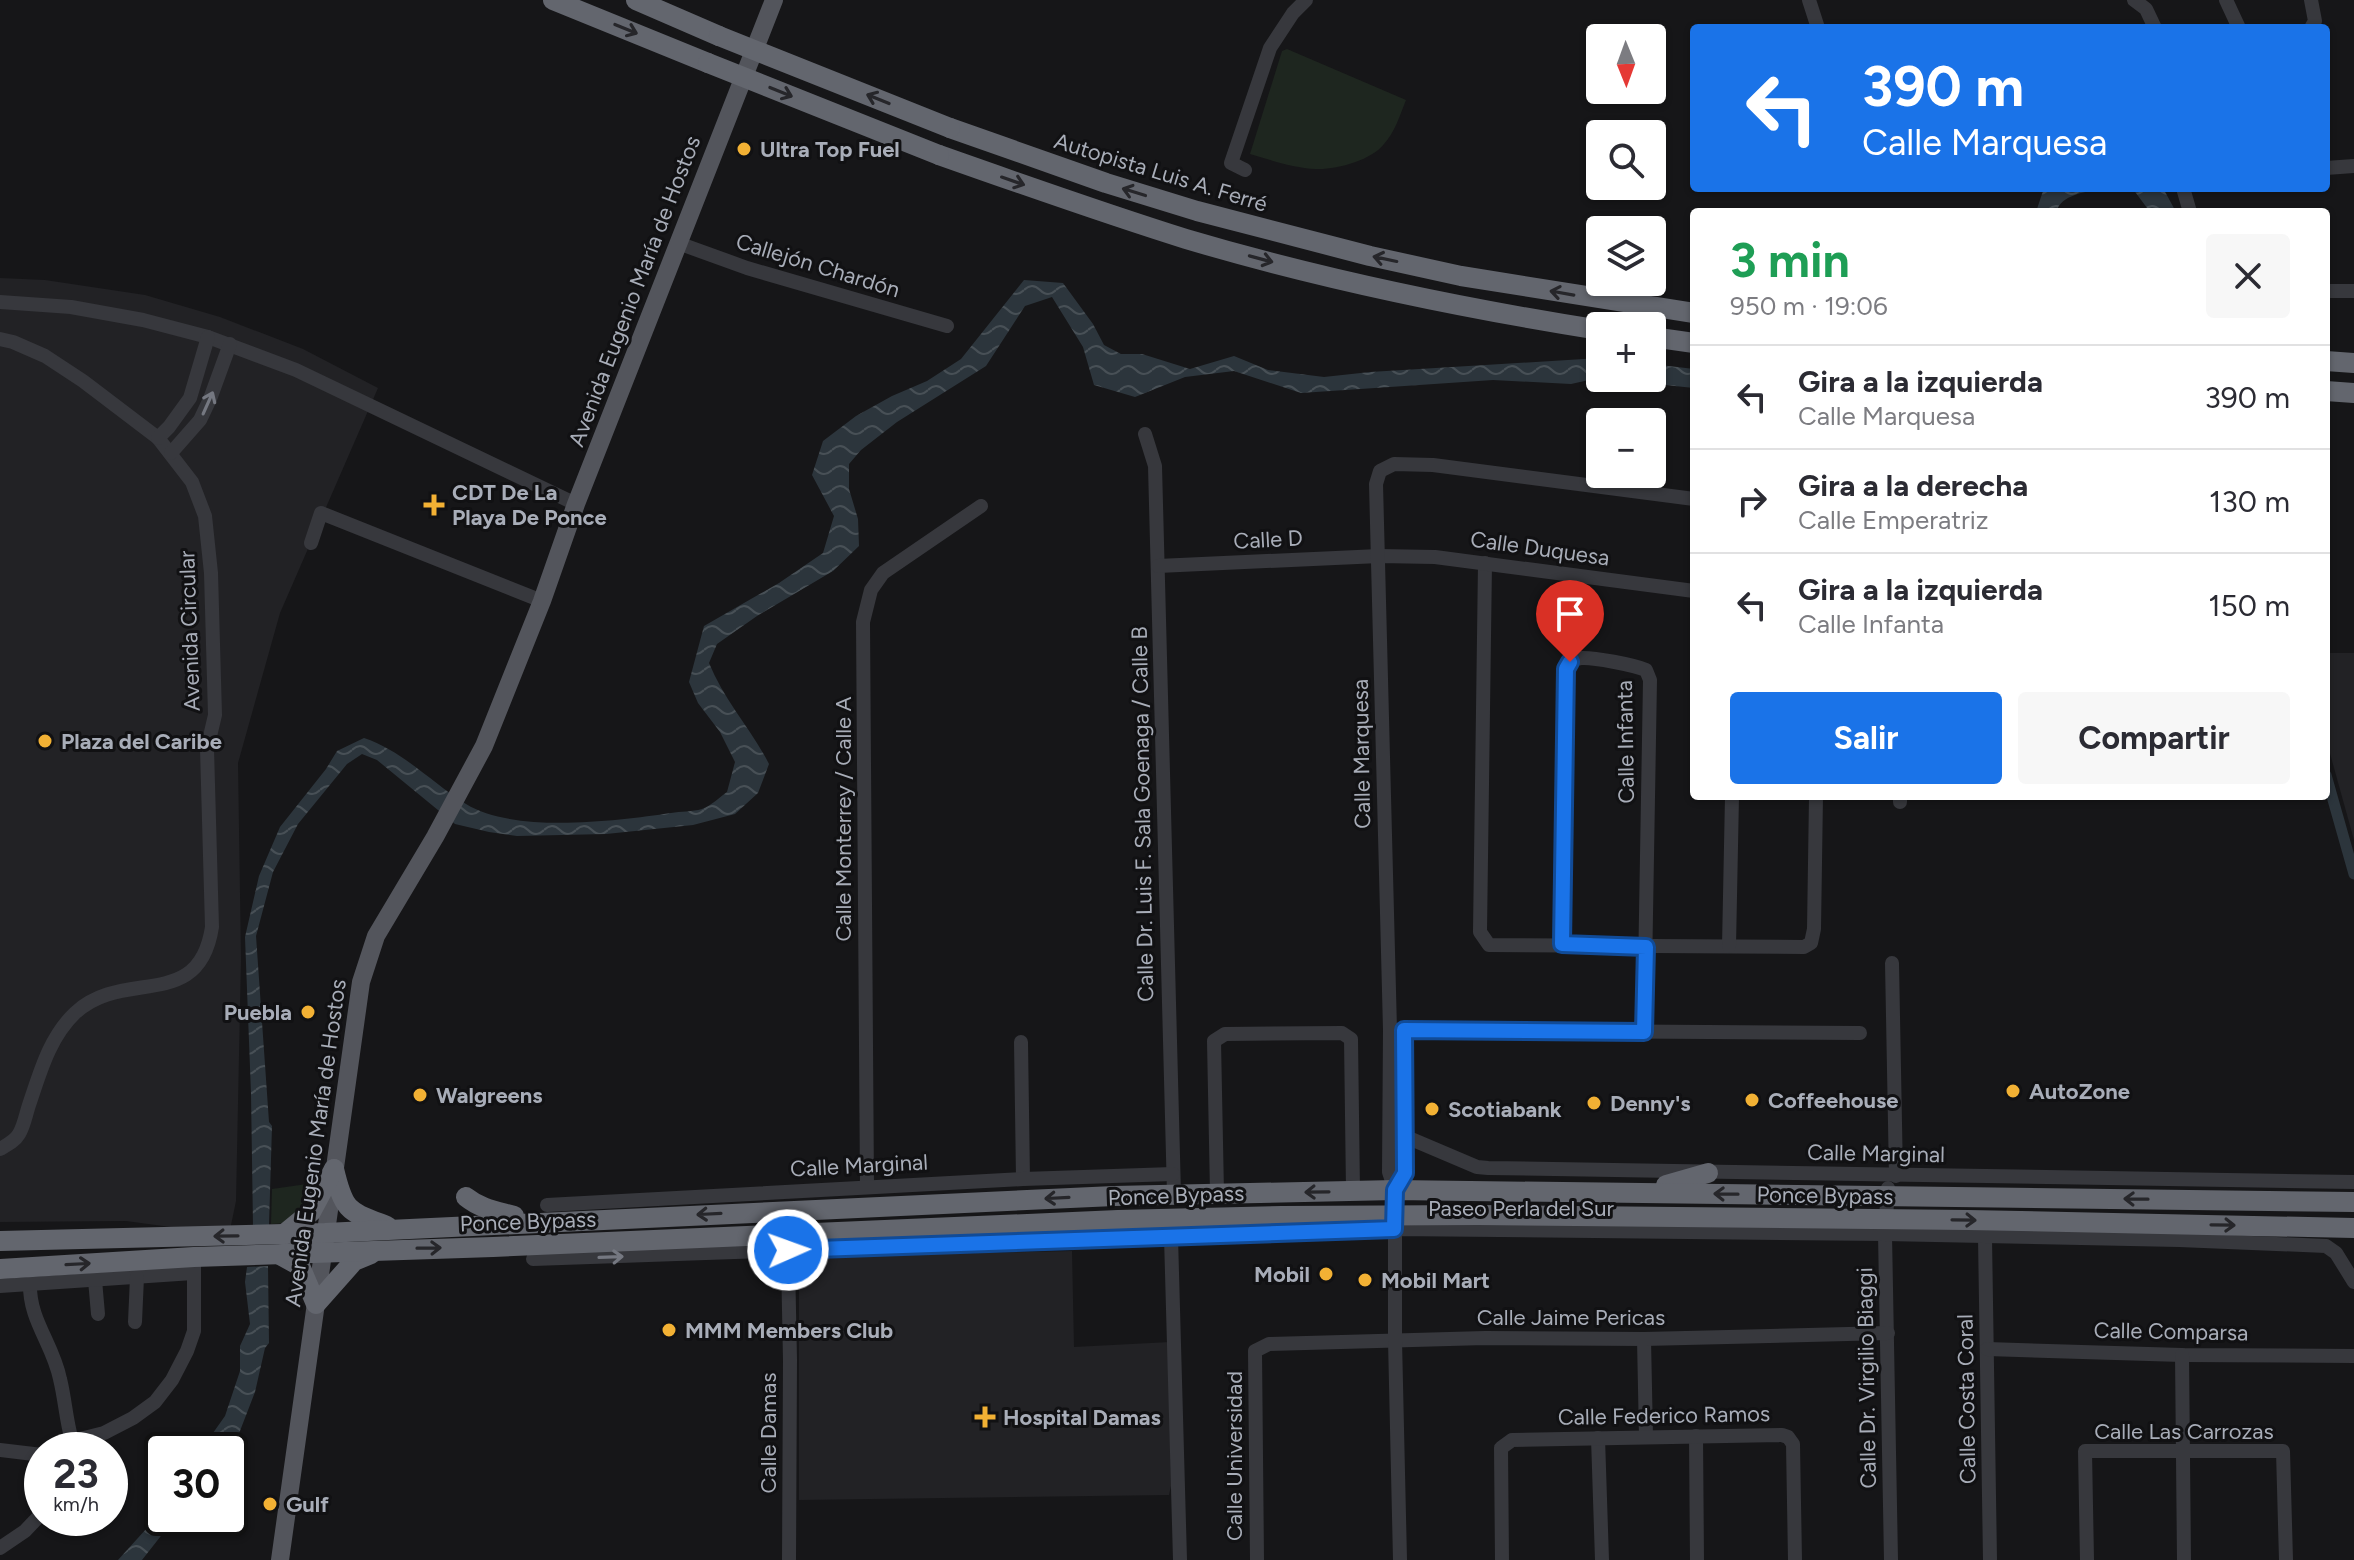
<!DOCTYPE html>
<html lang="es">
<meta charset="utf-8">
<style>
:root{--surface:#fff;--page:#f7f7f7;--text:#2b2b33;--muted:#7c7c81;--line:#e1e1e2;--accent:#1a73e8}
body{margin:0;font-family:Figtree,sans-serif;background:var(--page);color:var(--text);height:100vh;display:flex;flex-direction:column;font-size:30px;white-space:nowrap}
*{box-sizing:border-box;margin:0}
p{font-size:26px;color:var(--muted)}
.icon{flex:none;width:44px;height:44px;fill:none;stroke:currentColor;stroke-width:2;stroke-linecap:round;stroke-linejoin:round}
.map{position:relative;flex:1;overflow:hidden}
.drawer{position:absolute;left:1690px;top:208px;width:640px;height:592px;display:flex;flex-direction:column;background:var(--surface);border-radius:8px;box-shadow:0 2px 6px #0004}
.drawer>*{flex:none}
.guide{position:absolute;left:1690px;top:24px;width:640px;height:168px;border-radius:8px;box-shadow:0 2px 6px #0004;background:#1a73e8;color:#fff;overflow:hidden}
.needle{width:52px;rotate:179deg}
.fabs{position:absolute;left:1586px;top:24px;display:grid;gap:16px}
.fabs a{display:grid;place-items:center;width:80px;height:80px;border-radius:8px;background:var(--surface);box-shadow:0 2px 6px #0004;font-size:40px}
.speed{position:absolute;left:24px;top:1432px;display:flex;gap:16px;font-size:40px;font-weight:700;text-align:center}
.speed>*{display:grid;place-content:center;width:104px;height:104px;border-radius:50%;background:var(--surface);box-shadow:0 2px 6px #0004;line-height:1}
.speed small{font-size:20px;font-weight:400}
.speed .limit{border:4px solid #111;border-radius:12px;background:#fff;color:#111}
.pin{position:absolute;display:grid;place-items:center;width:68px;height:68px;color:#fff;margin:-82px -34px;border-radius:50% 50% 50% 0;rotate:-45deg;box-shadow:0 0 8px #0007}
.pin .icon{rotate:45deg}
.me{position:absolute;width:88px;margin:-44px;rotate:88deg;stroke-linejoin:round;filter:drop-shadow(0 0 6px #0008)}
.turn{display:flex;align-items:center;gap:28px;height:168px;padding:0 40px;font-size:36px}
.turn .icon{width:104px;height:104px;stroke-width:2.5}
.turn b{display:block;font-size:56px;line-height:68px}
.round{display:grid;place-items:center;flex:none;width:84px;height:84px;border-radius:8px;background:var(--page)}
.overview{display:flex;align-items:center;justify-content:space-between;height:136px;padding:0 40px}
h1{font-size:48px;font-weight:700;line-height:60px;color:#1e9e55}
.primary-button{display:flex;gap:16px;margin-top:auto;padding:16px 40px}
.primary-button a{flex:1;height:92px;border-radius:8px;background:var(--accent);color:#fff;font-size:32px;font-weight:700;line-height:92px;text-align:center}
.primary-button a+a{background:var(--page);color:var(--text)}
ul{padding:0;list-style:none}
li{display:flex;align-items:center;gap:24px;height:104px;padding:0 40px;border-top:2px solid var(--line)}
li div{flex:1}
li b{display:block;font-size:30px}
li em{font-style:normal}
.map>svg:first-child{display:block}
.built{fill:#222225}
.green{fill:#1e261f}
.water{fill:url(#water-waves)}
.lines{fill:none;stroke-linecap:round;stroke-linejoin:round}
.canal{stroke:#2c353c;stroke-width:11}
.minor{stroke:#37383d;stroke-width:14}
.major{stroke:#53555c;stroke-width:18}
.highway{stroke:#63666e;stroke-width:20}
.highway-bridge{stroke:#63666e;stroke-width:20}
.oneway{stroke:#26262a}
.oneway2{stroke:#757881}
.route-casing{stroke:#114b97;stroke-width:20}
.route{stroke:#1a73e8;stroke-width:14}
.poi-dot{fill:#f2b134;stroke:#111113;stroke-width:3}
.labels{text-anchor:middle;stroke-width:6;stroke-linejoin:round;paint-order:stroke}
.poi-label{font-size:22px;font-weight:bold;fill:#a8adb8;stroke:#111113;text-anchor:start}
.street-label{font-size:22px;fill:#a8adb8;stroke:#111113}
</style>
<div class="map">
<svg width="2354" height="1560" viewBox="0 0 2354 1560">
<defs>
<pattern id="water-waves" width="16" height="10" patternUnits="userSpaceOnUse" patternTransform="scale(2)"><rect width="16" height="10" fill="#2c353c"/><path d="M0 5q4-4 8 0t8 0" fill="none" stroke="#485056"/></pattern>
</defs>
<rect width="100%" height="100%" fill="#161618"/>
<g class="built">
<path d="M 0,278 L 45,280 L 145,295 L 220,317 L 303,349 L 378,388 L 280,613 L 238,763 L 241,959 L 236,1201 L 230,1230 L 200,1231 L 126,1221 L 0,1222 Z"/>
<path d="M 2326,653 L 2354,653 L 2354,840 L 2326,739 Z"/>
<path d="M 1072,1251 L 1074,1347 L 1170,1342 L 1171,1486 L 1169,1495 L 799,1500 L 799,1263 L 806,1257 Z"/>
</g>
<g class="green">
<path d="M 1287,49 L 1406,100 C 1400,115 1395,132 1384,144 C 1372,160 1336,170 1316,169 C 1294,168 1271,160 1250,154 L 1282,51 Z"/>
<path d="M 321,1182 L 315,1195 L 286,1223 L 271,1224 L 272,1189 Z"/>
</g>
<g class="water">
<path d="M 2044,188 L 2101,188 C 2084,193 2062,194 2056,212 L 2036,212 Z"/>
<path d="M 2127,188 L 2163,188 L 2176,212 L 2150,212 L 2133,189 Z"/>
<path d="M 1024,280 L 1063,283 L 1093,324 L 1104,345 L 1121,354 L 1142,354 L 1190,369 L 1234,356 L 1268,370 L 1324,377 L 1370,372 L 1600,358 L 1600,378 L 1652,378 L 1652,364 L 1694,369 L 1694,388 L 1598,378 L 1571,384 L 1493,380 L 1301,393 L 1234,371 L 1185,377 L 1135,397 L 1094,385 L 1083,347 L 1052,297 L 1025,306 L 986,366 L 897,422 L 861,450 L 849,464 L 849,489 L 858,519 L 859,546 L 833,571 L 757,616 L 717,644 L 709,663 C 724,700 751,729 769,764 L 758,793 L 735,814 L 693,825 L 606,834 L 517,836 L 489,832 L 455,824 L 377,760 L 362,754 L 347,764 L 298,824 L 273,872 L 256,936 L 269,1122 L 272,1126 L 269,1225 L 253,1226 L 251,1093 L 245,937 L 259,876 L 280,827 L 326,769 L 337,751 L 364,738 C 403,751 432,783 466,804 C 515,834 616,821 671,813 C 681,811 692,812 702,809 C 711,806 720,797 727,792 L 735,762 L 720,732 L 698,703 L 689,682 L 704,626 L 779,583 L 823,553 L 834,516 L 812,475 L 823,441 L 856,416 L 892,396 L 927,381 L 961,359 Z"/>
<path d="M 268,1266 L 269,1343 L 265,1348 L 255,1392 L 233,1449 L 230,1451 L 201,1450 L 225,1416 L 240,1371 L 240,1346 L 250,1324 L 245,1282 L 247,1267 Z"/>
<path d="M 162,1505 L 162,1518 L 175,1518 L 142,1560 L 118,1560 L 147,1528 L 157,1521 L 156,1517 Z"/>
</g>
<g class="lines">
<path class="canal" d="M 2326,775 L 2354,874"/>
<g class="minor">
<path d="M 1809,0 L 1818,28"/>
<path d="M 2134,0 L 2146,9 L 2155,28"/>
<path d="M 2226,0 L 2239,28"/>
<path d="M 2311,28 L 2315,21 L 2311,0"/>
<path d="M 2326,168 L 2354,166"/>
<path d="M 1245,170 L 1231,163 L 1270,48 L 1293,13 L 1306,0"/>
<path d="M 2183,188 L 2190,212"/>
<path d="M 678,243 L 747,268 L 947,326"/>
<path d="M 2326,291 L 2354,291"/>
<path d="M 0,302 L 71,307 L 143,320 L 208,337 L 296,370 L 576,504"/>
<path d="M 0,339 L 13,342 L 45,356 L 83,381 L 158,438 L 192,482 L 205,516 L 211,573 L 215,715 L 207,749 L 212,927 C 199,1013 124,967 75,1013 C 49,1038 40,1073 29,1105 C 26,1114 24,1126 19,1134 C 15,1141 7,1145 0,1149"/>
<path d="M 1145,434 L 1155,466 L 1174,1194"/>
<path d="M 158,438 L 169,427 L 190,398 L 208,337"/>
<path d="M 171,453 L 200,420 L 210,399 L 230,344"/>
<path d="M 311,543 L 321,513 L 542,601"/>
<path d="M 1485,563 L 1480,932 L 1489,945 L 1804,947 L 1811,943 L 1814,929 L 1816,796"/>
<path d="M 1158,566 L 1379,556 L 1435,557 L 1694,591"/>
<path d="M 1900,802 L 1900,796"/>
<path d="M 1562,944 L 1566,669 C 1569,663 1573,659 1581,658 C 1593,657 1634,665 1646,670 L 1650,680 L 1644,1032"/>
<path d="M 1729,946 L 1732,796"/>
<path d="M 1892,963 L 1896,1176"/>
<path d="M 1390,1030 L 1860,1033"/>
<path d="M 1021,1042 L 1023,1179"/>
<path d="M 1404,1136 L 1477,1167 L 1488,1168 L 2354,1182"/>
<path d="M 867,1187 L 863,622 L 871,590 L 883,573 L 981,506"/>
<path d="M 1888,1188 L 1885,1234 L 1891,1560"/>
<path d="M 1395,1190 L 1405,1173 L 1404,1030"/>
<path d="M 1217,1193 L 1214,1041 L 1225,1034 L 1342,1033 L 1351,1039 L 1353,1191"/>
<path d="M 547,1205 L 1023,1179 L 1173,1174"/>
<path d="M 787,1210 L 790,1360 L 789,1560"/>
<path d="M 1171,1237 L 1180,1560"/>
<path d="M 1985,1237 L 1990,1560"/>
<path d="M 533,1259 L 1394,1229 L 1885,1234 L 2179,1240 L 2326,1246 L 2336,1253 L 2354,1282"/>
<path d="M 95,1280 L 98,1314"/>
<path d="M 30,1284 C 29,1320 53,1344 60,1379 C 65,1399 66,1420 72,1441 L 70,1450"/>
<path d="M 0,1286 L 193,1273"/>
<path d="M 135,1322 L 137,1277"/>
<path d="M 1644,1339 L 1646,1437"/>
<path d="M 1987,1349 L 2182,1355 L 2354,1356"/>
<path d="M 2182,1355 L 2184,1560"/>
<path d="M 1696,1436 L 1697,1560"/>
<path d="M 1598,1438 L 1602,1560"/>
<path d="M 72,1441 L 104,1433 L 133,1418 L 155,1402 L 172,1380 L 187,1351 L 194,1331 L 194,1257"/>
<path d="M 0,1450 L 42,1455"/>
<path d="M 0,1548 L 25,1531 L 42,1513"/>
<path d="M 1257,1560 L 1255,1351 L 1269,1344 L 1485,1338 L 1644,1339 L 1888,1333"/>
<path d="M 1400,1560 L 1395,1340 L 1395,1190 L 1389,1172 L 1390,1030 L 1376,484 L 1380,471 L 1394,464 L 1433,465 L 1694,499"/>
<path d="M 1502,1560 L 1501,1448 L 1512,1440 L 1782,1435 L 1788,1437 L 1793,1444 L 1795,1560"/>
<path d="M 2087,1560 L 2085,1451 L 2283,1451 L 2286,1560"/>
</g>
<path class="major" d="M 280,1560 L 361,982 L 376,936 L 435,837 L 484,746 L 542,601 L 576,504 L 774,0"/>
<g class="highway">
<path d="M 553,0 L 708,63"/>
<path d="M 636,0 L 719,36"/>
<path d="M 950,128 L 1106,183 L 1197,211 L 1370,256 L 1461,276 L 1694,313"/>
<path d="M 939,155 C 1021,184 1103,213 1186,239 C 1321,279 1461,308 1600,330"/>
<path d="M 1652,337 L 1694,343"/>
<path d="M 2326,361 L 2354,363"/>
<path d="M 2326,391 L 2354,393"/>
<path d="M 334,1169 C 344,1212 348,1211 387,1226"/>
<path d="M 1666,1185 L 1708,1173"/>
<path d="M 466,1197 C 481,1209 496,1211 514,1216"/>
<path d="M 1220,1223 L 1251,1233"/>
<path d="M 283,1235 L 311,1212 L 334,1169"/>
<path d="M 0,1241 L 325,1233 L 1114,1196 L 1395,1190 L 2354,1202"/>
<path d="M 280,1255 L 300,1266 L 316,1304 L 354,1261 L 371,1254"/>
<path d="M 0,1269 L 194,1257 L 493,1247 L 1118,1220 L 1282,1216 L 1478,1215 L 1968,1220 L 2354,1228"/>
</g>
<g class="highway-bridge">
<path d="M 719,36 L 950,128"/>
<path d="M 708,63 L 939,155"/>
</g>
</g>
<defs><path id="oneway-shaft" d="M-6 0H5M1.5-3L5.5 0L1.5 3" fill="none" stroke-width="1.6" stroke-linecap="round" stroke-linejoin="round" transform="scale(2)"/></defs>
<g class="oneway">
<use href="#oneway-shaft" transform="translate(626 29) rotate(22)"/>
<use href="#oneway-shaft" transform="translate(781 92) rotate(22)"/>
<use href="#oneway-shaft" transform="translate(878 99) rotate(-158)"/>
<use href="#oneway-shaft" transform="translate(1013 181) rotate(19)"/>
<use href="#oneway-shaft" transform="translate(1134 192) rotate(-163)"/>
<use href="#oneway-shaft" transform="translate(1261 259) rotate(15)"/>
<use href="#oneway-shaft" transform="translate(1385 259) rotate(-168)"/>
<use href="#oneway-shaft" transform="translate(1562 293) rotate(-170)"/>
<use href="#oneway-shaft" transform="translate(1317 1192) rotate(179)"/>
<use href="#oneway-shaft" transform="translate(1726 1194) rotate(-179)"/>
<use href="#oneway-shaft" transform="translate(1057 1198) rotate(177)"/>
<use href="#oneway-shaft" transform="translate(2136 1199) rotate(-179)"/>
<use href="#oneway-shaft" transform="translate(709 1214) rotate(177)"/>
<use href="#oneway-shaft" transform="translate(1964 1220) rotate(1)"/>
<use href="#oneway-shaft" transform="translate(2223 1225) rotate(1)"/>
<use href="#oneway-shaft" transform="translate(226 1236) rotate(179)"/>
<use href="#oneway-shaft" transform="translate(429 1248) rotate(-1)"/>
<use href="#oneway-shaft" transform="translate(78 1264) rotate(-3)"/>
</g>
<g class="oneway2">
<use href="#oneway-shaft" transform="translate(208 403) rotate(-66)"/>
<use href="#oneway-shaft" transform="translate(611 1257) rotate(-2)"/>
</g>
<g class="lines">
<defs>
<path id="route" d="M 788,1250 L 1394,1229 L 1395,1190 L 1405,1173 L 1404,1030 L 1644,1032 L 1646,947 L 1562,944 L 1566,669 L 1570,662"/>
</defs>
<use href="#route" class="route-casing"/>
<use href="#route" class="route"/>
</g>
<g class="poi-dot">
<circle cx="744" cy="149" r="8"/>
<path d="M430 493h8v8h8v8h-8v8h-8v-8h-8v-8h8z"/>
<circle cx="45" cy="741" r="8"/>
<circle cx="308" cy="1012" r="8"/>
<circle cx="2013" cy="1091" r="8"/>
<circle cx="420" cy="1095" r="8"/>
<circle cx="1752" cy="1100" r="8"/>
<circle cx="1594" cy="1103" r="8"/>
<circle cx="1432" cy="1109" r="8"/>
<circle cx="1326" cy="1274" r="8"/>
<circle cx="1365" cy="1280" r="8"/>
<circle cx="669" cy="1330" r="8"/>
<path d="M981 1405h8v8h8v8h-8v8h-8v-8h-8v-8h8z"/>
<circle cx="270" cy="1504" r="8"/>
</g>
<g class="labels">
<g class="poi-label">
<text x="760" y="157">Ultra Top Fuel</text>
<text x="452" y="500">CDT De La<tspan x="452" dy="25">Playa De Ponce</tspan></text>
<text x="61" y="749">Plaza del Caribe</text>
<text x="292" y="1020" text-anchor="end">Puebla</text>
<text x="2029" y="1099">AutoZone</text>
<text x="436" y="1103">Walgreens</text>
<text x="1768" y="1108">Coffeehouse</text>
<text x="1610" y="1111">Denny's</text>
<text x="1448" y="1117">Scotiabank</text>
<text x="1310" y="1282" text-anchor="end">Mobil</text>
<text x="1381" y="1288">Mobil Mart</text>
<text x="685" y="1338">MMM Members Club</text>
<text x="1003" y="1425">Hospital Damas</text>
<text x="286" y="1512">Gulf</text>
</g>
<g class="street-label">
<text transform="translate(1161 172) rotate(17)" y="8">Autopista Luis A. Ferré</text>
<text transform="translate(818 265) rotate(17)" y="8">Callejón Chardón</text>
<text transform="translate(634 291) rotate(-69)" y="8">Avenida Eugenio María de Hostos</text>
<text transform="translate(1268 539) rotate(-3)" y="8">Calle D</text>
<text transform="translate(1540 548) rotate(8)" y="8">Calle Duquesa</text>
<text transform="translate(189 631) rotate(-92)" y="8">Avenida Circular</text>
<text transform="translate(1625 742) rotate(-91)" y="8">Calle Infanta</text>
<text transform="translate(1361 754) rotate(-91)" y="8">Calle Marquesa</text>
<text transform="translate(1142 814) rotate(-91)" y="8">Calle Dr. Luis F. Sala Goenaga / Calle B</text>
<text transform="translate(843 819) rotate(-90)" y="8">Calle Monterrey / Calle A</text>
<text transform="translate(315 1143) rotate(-82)" y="8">Avenida Eugenio María de Hostos</text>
<text transform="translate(1876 1153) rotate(1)" y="8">Calle Marginal</text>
<text transform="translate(859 1165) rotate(-3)" y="8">Calle Marginal</text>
<text transform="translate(1176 1195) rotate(-2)" y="8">Ponce Bypass</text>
<text transform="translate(1825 1195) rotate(1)" y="8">Ponce Bypass</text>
<text x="1521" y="1216">Paseo Perla del Sur</text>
<text transform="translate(528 1221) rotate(-2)" y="8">Ponce Bypass</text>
<text x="1571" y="1325">Calle Jaime Pericas</text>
<text transform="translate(2171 1331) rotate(1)" y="8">Calle Comparsa</text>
<text transform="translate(1866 1378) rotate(-91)" y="8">Calle Dr. Virgilio Biaggi</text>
<text transform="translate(1966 1399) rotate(-91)" y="8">Calle Costa Coral</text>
<text transform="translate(1664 1415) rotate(-1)" y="8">Calle Federico Ramos</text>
<text x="2184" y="1439">Calle Las Carrozas</text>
<text transform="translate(768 1433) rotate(-90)" y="8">Calle Damas</text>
<text transform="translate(1234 1456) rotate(-90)" y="8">Calle Universidad</text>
</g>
</g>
</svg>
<div class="fabs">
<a><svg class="needle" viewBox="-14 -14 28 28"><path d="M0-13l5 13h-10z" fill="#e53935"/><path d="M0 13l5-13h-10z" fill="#7c7c81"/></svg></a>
<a><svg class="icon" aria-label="search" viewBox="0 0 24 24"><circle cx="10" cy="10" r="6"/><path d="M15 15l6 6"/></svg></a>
<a><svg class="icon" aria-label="layers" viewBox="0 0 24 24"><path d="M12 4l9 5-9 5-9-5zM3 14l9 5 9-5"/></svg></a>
<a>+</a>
<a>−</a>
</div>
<div class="speed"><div>23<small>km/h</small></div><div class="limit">30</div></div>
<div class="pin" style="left:1570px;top:662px;background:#d93025"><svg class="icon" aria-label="arrive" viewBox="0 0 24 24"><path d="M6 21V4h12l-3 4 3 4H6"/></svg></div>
<svg class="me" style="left:788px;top:1250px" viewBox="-20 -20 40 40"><circle r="17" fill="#1a73e8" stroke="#fff" stroke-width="3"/><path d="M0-11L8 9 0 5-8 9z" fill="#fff"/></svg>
<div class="guide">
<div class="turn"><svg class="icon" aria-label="left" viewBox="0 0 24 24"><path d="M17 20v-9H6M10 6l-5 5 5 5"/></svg><div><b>390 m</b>Calle Marquesa</div></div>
</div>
<section class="drawer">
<div class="overview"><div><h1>3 min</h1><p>950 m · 19:06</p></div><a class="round"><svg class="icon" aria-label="close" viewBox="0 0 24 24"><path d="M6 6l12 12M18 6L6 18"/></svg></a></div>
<ul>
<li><svg class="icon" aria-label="left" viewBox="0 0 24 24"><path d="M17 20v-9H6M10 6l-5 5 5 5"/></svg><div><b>Gira a la izquierda</b><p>Calle Marquesa</p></div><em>390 m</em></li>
<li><svg class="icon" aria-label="right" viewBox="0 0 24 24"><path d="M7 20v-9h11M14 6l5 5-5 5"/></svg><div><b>Gira a la derecha</b><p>Calle Emperatriz</p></div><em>130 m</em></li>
<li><svg class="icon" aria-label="left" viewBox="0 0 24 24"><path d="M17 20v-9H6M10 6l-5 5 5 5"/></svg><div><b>Gira a la izquierda</b><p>Calle Infanta</p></div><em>150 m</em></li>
</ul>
<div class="primary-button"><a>Salir</a><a>Compartir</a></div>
</section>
</div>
